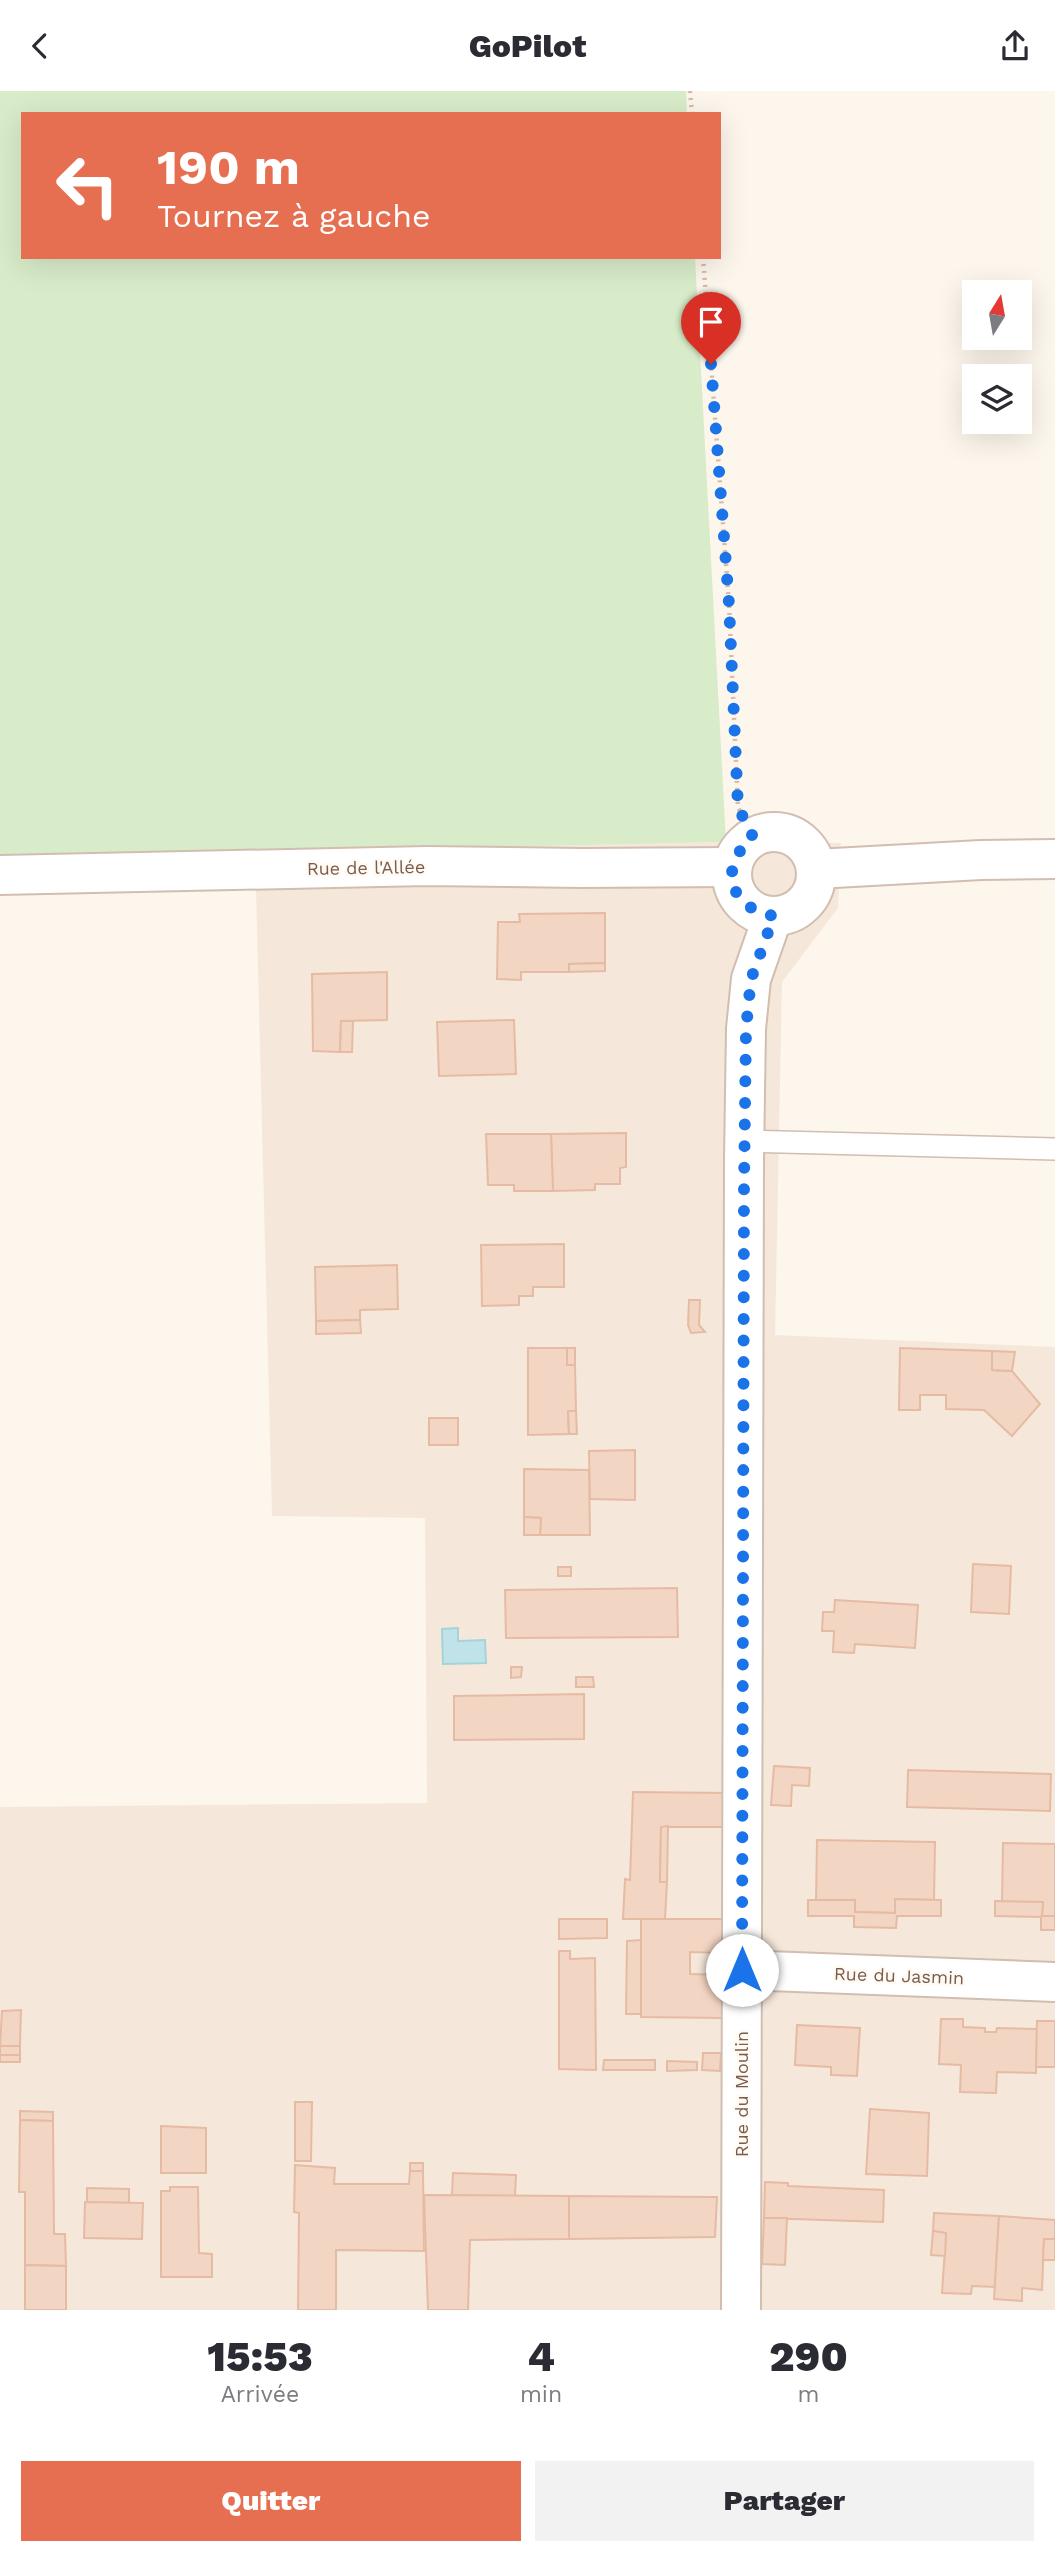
<!DOCTYPE html>
<html lang="fr">
<meta charset="utf-8">
<style>
:root{--surface:#fff;--page:#f2f2f3;--text:#2b2b33;--muted:#7c7c81;--accent:#e76f51}
body{margin:0;font-family:"Work Sans",sans-serif;background:var(--page);color:var(--text);height:100vh;display:flex;flex-direction:column;font-size:26px;white-space:nowrap}
*{box-sizing:border-box;margin:0}
p{font-size:23px;color:var(--muted)}
.icon{flex:none;width:38px;height:38px;fill:none;stroke:currentColor;stroke-width:2;stroke-linecap:round;stroke-linejoin:round}
.map{position:relative;height:2219px;overflow:hidden}
.details{display:flex;flex-direction:column;background:var(--surface);flex:1}
.details>*{flex:none}
.guide{position:absolute;left:21px;top:21px;width:700px;height:147px;border-radius:0px;box-shadow:0 7px 28px #0002;background:#e76f51;color:#fff;overflow:hidden}
.needle{width:46px;rotate:11deg}
.buttons{position:absolute;left:962px;top:189px;display:grid;gap:14px}
.buttons a{display:grid;place-items:center;width:70px;height:70px;border-radius:0px;background:var(--surface);box-shadow:0 7px 28px #0002;font-size:35px}
.pin{position:absolute;display:grid;place-items:center;width:60px;height:60px;color:#fff;margin:-72px -30px;border-radius:50% 50% 50% 0;rotate:-45deg;box-shadow:0 0 7px #0007}
.pin .icon{rotate:45deg}
.me{position:absolute;width:77px;margin:-38px;rotate:0deg;stroke-linejoin:round;filter:drop-shadow(0 0 5px #0008)}
.turn{display:flex;align-items:center;gap:24px;height:147px;padding:0 21px;font-size:32px}
.turn .icon{width:91px;height:91px;stroke-width:2.5}
.turn b{display:block;font-size:49px;line-height:60px}
.eta{display:flex;justify-content:space-evenly;align-items:center;height:119px;text-align:center}
.eta b{font-size:42px;font-weight:800;line-height:49px}
.action{display:flex;gap:14px;margin-top:auto;padding:14px 21px}
.action a{flex:1;height:80px;border-radius:0px;background:var(--accent);color:#fff;font-size:28px;font-weight:800;line-height:80px;text-align:center}
.action a+a{background:var(--page);color:var(--text)}
header{display:flex;justify-content:space-between;align-items:center;height:91px;padding:0 21px;background:var(--surface);font-size:32px;font-weight:800}
.map>svg:first-child{display:block}
.residential{fill:#f5e8da}
.green{fill:#d8ecc9}
.water{fill:#bfe3e8;stroke:#a5d3da;stroke-width:2}
.building{fill:#f3d5c3;stroke:#e6bba3;stroke-width:2}
.lines{fill:none;stroke-linecap:round;stroke-linejoin:round}
.service-casing{stroke:#d1beb0;stroke-width:24}
.minor-casing{stroke:#d1beb0;stroke-width:42}
.tertiary-casing{stroke:#d1beb0;stroke-width:42}
.path{stroke:#d9b8a5;stroke-width:4.5;stroke-dasharray:2 5;stroke-linecap:butt}
.service{stroke:#fff;stroke-width:21}
.minor{stroke:#fff;stroke-width:38}
.tertiary{stroke:#fff;stroke-width:38}
.route{stroke:#1a73e8;stroke-width:12;stroke-dasharray:0 21.6}
.labels{text-anchor:middle;stroke-width:5;stroke-linejoin:round;paint-order:stroke}
.street-label{font-size:18px;fill:#7a5c4d;stroke:#fffaf3}
</style>
<header><svg class="icon" aria-label="back" viewBox="0 0 24 24"><path d="M15 5l-7 7 7 7"/></svg>GoPilot<svg class="icon" aria-label="share" viewBox="0 0 24 24"><path d="M12 15V3M7 8l5-5 5 5M5 13v7h14v-7"/></svg></header>
<div class="map">
<svg width="1055" height="2219" viewBox="0 0 1055 2219">
<rect width="100%" height="100%" fill="#fdf6ec"/>
<path class="residential" d="M 726,751 L 841,752 L 838,817 L 782,891 L 775,1244 L 1055,1256 L 1055,2219 L 0,2219 L 0,1716 L 427,1712 L 425,1427 L 272,1425 L 255,761 Z"/>
<path class="green" d="M 0,0 L 686,0 L 687,23 L 23,23 L 23,166 L 695,166 L 726,751 L 255,761 L 0,764 Z"/>
<path class="water" d="M 458,1537 L 458,1550 L 485,1549 L 486,1572 L 443,1573 L 442,1538 Z"/>
<g class="building">
<path d="M 605,822 L 605,872 L 569,873 L 569,881 L 521,881 L 521,889 L 497,888 L 498,831 L 520,831 L 519,823 Z"/>
<path d="M 605,872 L 605,880 L 569,881 L 569,873 Z"/>
<path d="M 387,881 L 387,929 L 341,930 L 340,961 L 313,960 L 312,883 Z"/>
<path d="M 514,929 L 516,983 L 439,985 L 437,931 Z"/>
<path d="M 341,930 L 353,930 L 352,961 L 340,961 Z"/>
<path d="M 626,1042 L 626,1076 L 620,1077 L 620,1093 L 595,1093 L 595,1099 L 553,1100 L 551,1043 Z"/>
<path d="M 486,1043 L 551,1043 L 553,1100 L 514,1100 L 514,1094 L 488,1094 Z"/>
<path d="M 564,1153 L 564,1196 L 533,1196 L 533,1205 L 519,1205 L 519,1214 L 482,1215 L 481,1154 Z"/>
<path d="M 397,1174 L 398,1218 L 360,1219 L 360,1229 L 316,1230 L 315,1176 Z"/>
<path d="M 689,1209 L 700,1209 L 699,1234 L 705,1241 L 691,1242 L 688,1234 Z"/>
<path d="M 360,1229 L 361,1242 L 316,1243 L 316,1230 Z"/>
<path d="M 528,1257 L 567,1257 L 567,1274 L 575,1274 L 576,1320 L 568,1320 L 569,1343 L 528,1344 Z"/>
<rect x="567" y="1257" width="8" height="17"/>
<path d="M 900,1257 L 992,1260 L 992,1279 L 1012,1280 L 1040,1313 L 1012,1345 L 984,1319 L 946,1318 L 946,1304 L 920,1304 L 920,1319 L 899,1319 Z"/>
<path d="M 992,1260 L 1015,1261 L 1012,1280 L 992,1279 Z"/>
<path d="M 568,1320 L 576,1320 L 577,1343 L 569,1343 Z"/>
<rect x="429" y="1327" width="29" height="27"/>
<path d="M 635,1359 L 635,1409 L 590,1408 L 589,1360 Z"/>
<path d="M 524,1378 L 589,1379 L 590,1444 L 540,1444 L 541,1427 L 524,1426 Z"/>
<path d="M 524,1426 L 541,1427 L 540,1444 L 524,1444 Z"/>
<path d="M 973,1473 L 1011,1475 L 1009,1523 L 971,1521 Z"/>
<rect x="558" y="1476" width="13" height="9"/>
<path d="M 677,1497 L 678,1546 L 506,1547 L 505,1499 Z"/>
<path d="M 835,1509 L 918,1514 L 915,1557 L 855,1553 L 854,1562 L 833,1561 L 834,1540 L 822,1540 L 823,1521 L 834,1521 Z"/>
<path d="M 511,1576 L 522,1576 L 521,1586 L 511,1587 Z"/>
<path d="M 576,1586 L 593,1586 L 594,1596 L 576,1596 Z"/>
<path d="M 584,1603 L 584,1648 L 454,1649 L 454,1605 Z"/>
<path d="M 774,1675 L 810,1677 L 809,1695 L 792,1694 L 791,1715 L 771,1714 Z"/>
<path d="M 908,1679 L 1051,1683 L 1050,1720 L 907,1716 Z"/>
<path d="M 633,1701 L 728,1702 L 727,1736 L 661,1736 L 660,1791 L 667,1791 L 665,1828 L 623,1828 L 625,1788 L 630,1789 Z"/>
<path d="M 668,1735 L 667,1791 L 660,1791 L 661,1736 Z"/>
<path d="M 817,1749 L 935,1751 L 934,1809 L 895,1808 L 895,1822 L 855,1821 L 855,1809 L 816,1809 Z"/>
<path d="M 1003,1752 L 1055,1753 L 1055,1825 L 1042,1825 L 1043,1811 L 1002,1811 Z"/>
<path d="M 895,1808 L 941,1809 L 941,1825 L 897,1825 L 896,1837 L 854,1836 L 854,1825 L 808,1825 L 808,1809 L 855,1809 L 855,1821 L 895,1822 Z"/>
<path d="M 995,1810 L 1043,1811 L 1042,1825 L 1055,1825 L 1055,1839 L 1041,1839 L 1041,1826 L 995,1825 Z"/>
<path d="M 559,1828 L 607,1828 L 607,1847 L 559,1848 Z"/>
<path d="M 641,1828 L 725,1828 L 724,1862 L 690,1861 L 690,1883 L 723,1884 L 722,1927 L 641,1926 Z"/>
<path d="M 641,1849 L 641,1923 L 626,1923 L 627,1850 Z"/>
<path d="M 559,1860 L 570,1860 L 570,1868 L 595,1867 L 596,1979 L 559,1978 Z"/>
<path d="M 21,1919 L 20,1955 L 0,1955 L 2,1920 Z"/>
<path d="M 941,1928 L 963,1928 L 963,1936 L 985,1937 L 985,1941 L 996,1941 L 997,1937 L 1037,1938 L 1036,1982 L 997,1981 L 996,2002 L 960,2001 L 961,1974 L 939,1973 Z"/>
<path d="M 1037,1930 L 1055,1930 L 1055,1976 L 1036,1976 Z"/>
<path d="M 797,1934 L 860,1937 L 857,1985 L 831,1984 L 831,1976 L 795,1974 Z"/>
<rect x="0" y="1955" width="20" height="9"/>
<path d="M 703,1962 L 721,1962 L 720,1980 L 702,1979 Z"/>
<rect x="0" y="1964" width="20" height="7"/>
<path d="M 604,1969 L 655,1969 L 655,1979 L 603,1979 Z"/>
<path d="M 667,1970 L 697,1971 L 697,1979 L 667,1980 Z"/>
<path d="M 295,2011 L 312,2011 L 311,2070 L 295,2070 Z"/>
<path d="M 870,2018 L 929,2022 L 927,2085 L 866,2083 Z"/>
<path d="M 20,2020 L 53,2021 L 53,2030 L 20,2029 Z"/>
<path d="M 20,2029 L 53,2030 L 54,2143 L 65,2143 L 66,2175 L 25,2174 L 25,2101 L 19,2101 Z"/>
<path d="M 161,2035 L 206,2037 L 206,2082 L 161,2082 Z"/>
<rect x="410" y="2072" width="13" height="8"/>
<path d="M 295,2074 L 335,2077 L 334,2093 L 409,2093 L 410,2080 L 423,2080 L 424,2160 L 336,2159 L 336,2219 L 298,2219 L 299,2122 L 294,2121 Z"/>
<path d="M 453,2082 L 516,2084 L 515,2105 L 452,2104 Z"/>
<path d="M 765,2091 L 788,2092 L 788,2095 L 884,2099 L 883,2131 L 764,2127 Z"/>
<path d="M 170,2096 L 198,2096 L 199,2162 L 212,2163 L 212,2186 L 161,2186 L 161,2100 L 170,2100 Z"/>
<path d="M 87,2097 L 129,2098 L 129,2112 L 87,2111 Z"/>
<path d="M 424,2104 L 569,2105 L 569,2148 L 470,2149 L 468,2219 L 428,2219 Z"/>
<path d="M 569,2105 L 717,2106 L 715,2146 L 569,2148 Z"/>
<path d="M 85,2111 L 143,2112 L 142,2148 L 84,2147 Z"/>
<path d="M 934,2122 L 999,2125 L 995,2196 L 972,2195 L 971,2203 L 942,2202 L 946,2142 L 933,2140 Z"/>
<path d="M 999,2125 L 1055,2129 L 1055,2148 L 1044,2148 L 1042,2199 L 1022,2197 L 1022,2210 L 994,2208 Z"/>
<path d="M 764,2127 L 787,2127 L 785,2174 L 762,2173 Z"/>
<path d="M 933,2140 L 946,2142 L 945,2165 L 931,2164 Z"/>
<path d="M 1044,2148 L 1055,2148 L 1055,2169 L 1043,2169 Z"/>
<path d="M 25,2174 L 66,2175 L 66,2219 L 25,2219 Z"/>
</g>
<g class="lines">
<defs>
<path id="service" d="M 744,1050 L 1055,1058"/>
<g id="minor">
<path d="M 0,784 L 427,775 L 581,777 L 732,776"/>
<path d="M 742,1879 L 1055,1891"/>
</g>
<g id="tertiary">
<circle cx="774" cy="783" r="42"/>
<path d="M 816,778 L 981,769 L 1055,768"/>
<path d="M 741,2219 L 744,1068 L 746,938 L 751,888 L 773,825"/>
</g>
</defs>
<use href="#service" class="service-casing"/>
<use href="#minor" class="minor-casing"/>
<use href="#tertiary" class="tertiary-casing"/>
<g class="path">
<path d="M 690,0 L 692,23"/>
<path d="M 703,166 L 729,513 L 738,716 L 751,742"/>
</g>
<use href="#service" class="service"/>
<use href="#minor" class="minor"/>
<use href="#tertiary" class="tertiary"/>
</g>
<g class="lines">
<path class="route" d="M 711,273 L 729,513 L 738,716 L 753,746 C 717,776 729,817 774,825 L 751,888 L 746,938 L 744,1096 L 742,1879"/>
</g>
<g class="labels">
<g class="street-label">
<text transform="translate(366 777) rotate(-1)" y="6">Rue de l'Allée</text>
<text transform="translate(899 1885) rotate(2)" y="6">Rue du Jasmin</text>
<text transform="translate(742 2003) rotate(-90)" y="6">Rue du Moulin</text>
</g>
</g>
</svg>
<div class="buttons">
<a><svg class="needle" viewBox="-14 -14 28 28"><path d="M0-13l5 13h-10z" fill="#e53935"/><path d="M0 13l5-13h-10z" fill="#7c7c81"/></svg></a>
<a><svg class="icon" aria-label="layers" viewBox="0 0 24 24"><path d="M12 4l9 5-9 5-9-5zM3 14l9 5 9-5"/></svg></a>
</div>
<div class="pin" style="left:711px;top:273px;background:#d93025"><svg class="icon" aria-label="arrive" viewBox="0 0 24 24"><path d="M6 21V4h12l-3 4 3 4H6"/></svg></div>
<svg class="me" style="left:742px;top:1879px" viewBox="-20 -20 40 40"><circle r="19" fill="#fff"/><path d="M0-13L10 11 0 6-10 11z" fill="#1a73e8"/></svg>
<div class="guide">
<div class="turn"><svg class="icon" aria-label="left" viewBox="0 0 24 24"><path d="M17 20v-9H6M10 6l-5 5 5 5"/></svg><div><b>190 m</b>Tournez à gauche</div></div>
</div>
</div>
<section class="details">
<div class="eta">
<div><b>15:53</b><p>Arrivée</p></div>
<div><b>4</b><p>min</p></div>
<div><b>290</b><p>m</p></div>
</div>
<div class="action"><a>Quitter</a><a>Partager</a></div>
</section>
